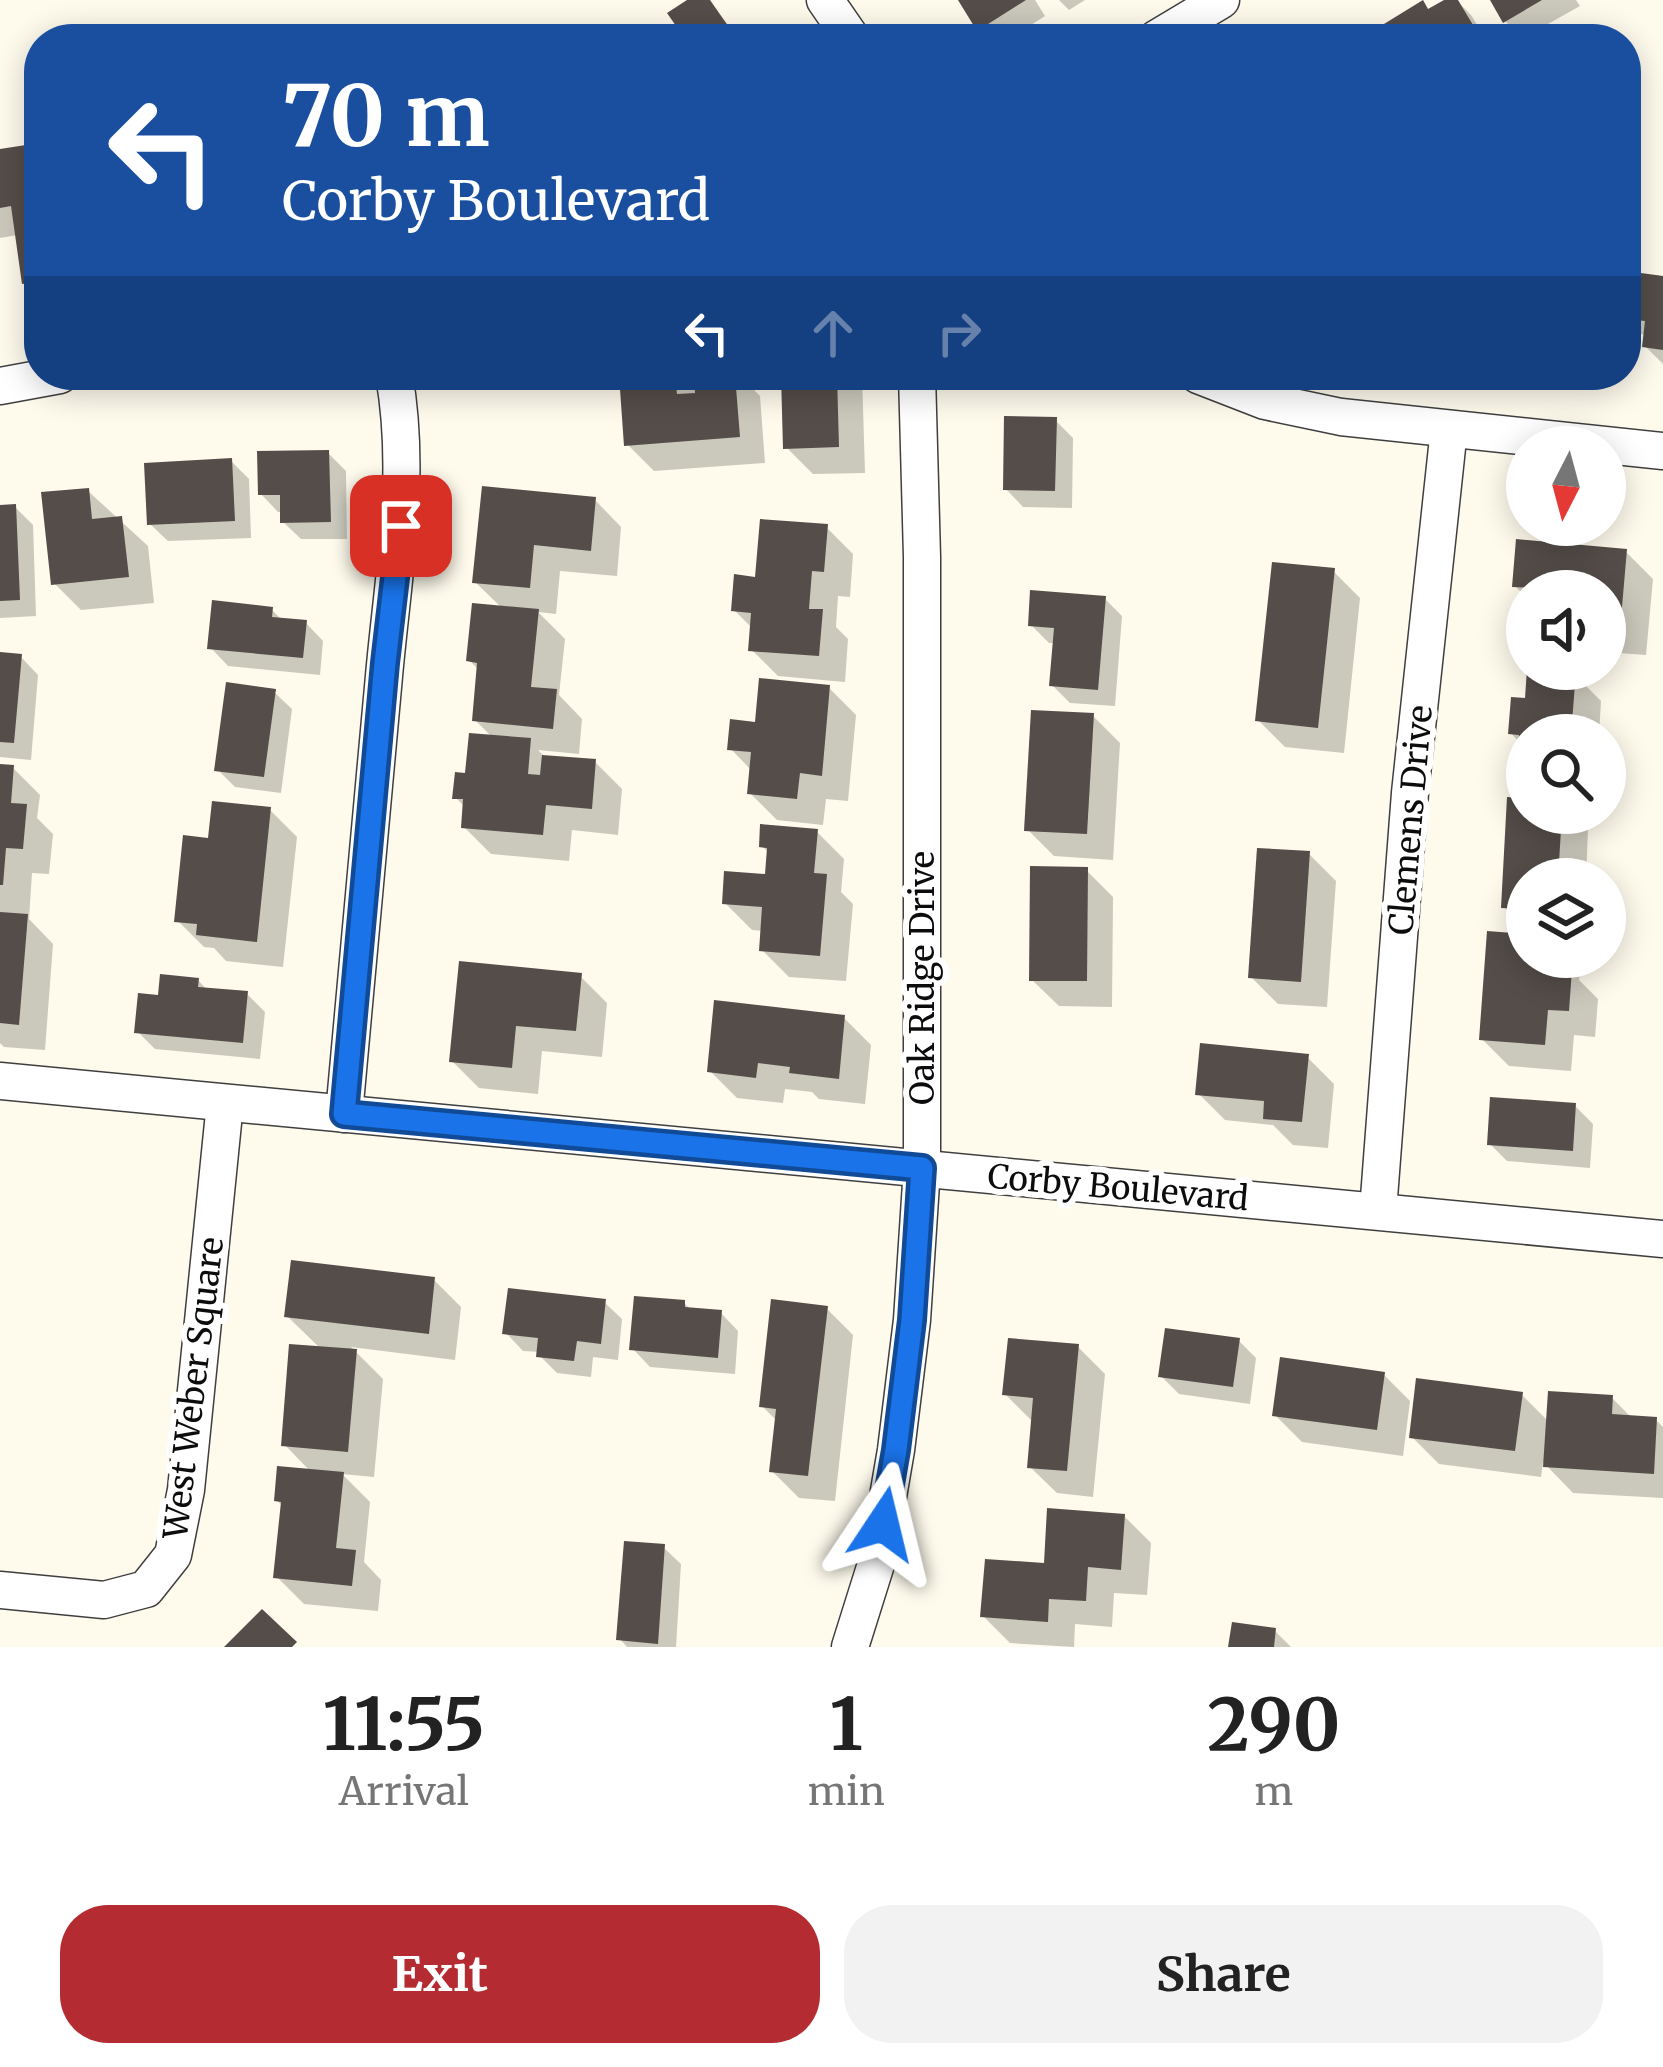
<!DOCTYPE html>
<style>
:root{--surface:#fff;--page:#f2f2f2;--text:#222;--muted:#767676;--accent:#b42c32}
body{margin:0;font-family:Merriweather,serif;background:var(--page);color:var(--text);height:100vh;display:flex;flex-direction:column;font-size:45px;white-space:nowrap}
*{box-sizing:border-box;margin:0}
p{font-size:39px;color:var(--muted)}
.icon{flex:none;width:66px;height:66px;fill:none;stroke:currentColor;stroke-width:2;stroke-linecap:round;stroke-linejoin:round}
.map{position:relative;height:1647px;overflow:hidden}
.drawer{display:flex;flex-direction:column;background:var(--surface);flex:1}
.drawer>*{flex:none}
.hud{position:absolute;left:24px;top:24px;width:1617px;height:366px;border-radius:48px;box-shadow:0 6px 30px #0003;background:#1a4fa0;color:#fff;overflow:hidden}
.needle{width:78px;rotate:186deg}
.buttons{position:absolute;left:1506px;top:426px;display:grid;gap:24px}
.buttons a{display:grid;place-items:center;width:120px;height:120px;border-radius:50%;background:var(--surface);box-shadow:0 6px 30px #0003;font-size:60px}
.pin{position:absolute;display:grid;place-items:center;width:102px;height:102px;color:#fff;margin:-51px;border-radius:24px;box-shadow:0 6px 18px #0006}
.me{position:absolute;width:132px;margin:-66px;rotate:10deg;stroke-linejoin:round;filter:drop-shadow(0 0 9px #0008)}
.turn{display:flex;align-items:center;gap:42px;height:252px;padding:0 60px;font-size:54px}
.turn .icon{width:156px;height:156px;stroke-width:2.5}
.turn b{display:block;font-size:84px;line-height:102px}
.lanes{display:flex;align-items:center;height:114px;padding:0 60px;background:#0003;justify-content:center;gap:60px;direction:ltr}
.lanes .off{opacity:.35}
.eta{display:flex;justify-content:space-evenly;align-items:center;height:204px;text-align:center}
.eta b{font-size:72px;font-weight:700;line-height:84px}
.primary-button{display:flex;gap:24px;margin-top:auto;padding:24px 60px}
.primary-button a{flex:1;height:138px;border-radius:48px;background:var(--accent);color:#fff;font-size:48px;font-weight:700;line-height:138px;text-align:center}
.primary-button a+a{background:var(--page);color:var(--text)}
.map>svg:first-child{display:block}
.shadow{fill:#0003}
.building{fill:#544d49}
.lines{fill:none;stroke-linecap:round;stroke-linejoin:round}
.minor-casing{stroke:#3f3f3f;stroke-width:39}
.minor{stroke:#fff;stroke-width:36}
.route-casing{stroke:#114b97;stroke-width:30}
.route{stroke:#1a73e8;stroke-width:21}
.labels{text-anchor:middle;stroke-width:12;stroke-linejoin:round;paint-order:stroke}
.street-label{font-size:33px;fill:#0c0c0c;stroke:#fff}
</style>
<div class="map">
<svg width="1663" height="1647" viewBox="0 0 1663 1647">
<rect width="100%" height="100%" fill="#fefaec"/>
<g class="shadow">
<path d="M 693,0 L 709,0 L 739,39 L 689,39 Z"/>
<path d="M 962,0 L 1035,0 L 1045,16 L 1009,39 L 990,39 L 980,29 Z"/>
<path d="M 1059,0 L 1085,0 L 1069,10 Z"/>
<path d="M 1449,0 L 1456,0 L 1471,15 L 1486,39 L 1397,39 Z"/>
<path d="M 1493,0 L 1576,0 L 1580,6 L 1523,38 L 1505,21 Z"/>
<path d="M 658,32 L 665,39 L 640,39 Z"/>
<path d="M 39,146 L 39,297 L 25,283 L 18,235 L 0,238 L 0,152 Z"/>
<path d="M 1626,274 L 1663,279 L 1663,364 L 1645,346 L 1646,335 L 1626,331 Z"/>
<path d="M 622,375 L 689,375 L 698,384 L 697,375 L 739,375 L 760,396 L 765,463 L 654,471 L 627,444 Z"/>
<path d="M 784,375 L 862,375 L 865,473 L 813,474 L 786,447 Z"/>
<path d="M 1055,420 L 1073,438 L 1072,508 L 1023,507 L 1006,489 Z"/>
<path d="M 328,453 L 346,471 L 347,539 L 301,539 L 283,522 L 283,512 L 278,512 L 261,494 Z"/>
<path d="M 231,461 L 249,479 L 251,538 L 168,541 L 150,524 Z"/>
<path d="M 88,491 L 148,546 L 154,603 L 81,610 L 54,583 Z"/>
<path d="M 595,500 L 621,527 L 617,576 L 560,571 L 556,614 L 538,612 L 565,639 L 559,695 L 582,719 L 579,754 L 538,750 L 546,758 L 595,762 L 622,789 L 618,835 L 572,830 L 569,861 L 491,854 L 464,827 L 466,808 L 456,798 L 493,738 L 475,720 L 480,671 L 469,660 L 502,608 L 475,582 Z"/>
<path d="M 15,507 L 33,525 L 36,616 L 0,618 L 0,508 Z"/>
<path d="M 826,527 L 853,554 L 850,597 L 838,596 L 836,627 L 848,639 L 845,682 L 778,676 L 751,649 L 752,628 L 734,610 L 758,580 Z"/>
<path d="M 1626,552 L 1653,579 L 1646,655 L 1605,652 L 1605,591 L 1527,591 L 1527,598 L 1515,586 Z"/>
<path d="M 1333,571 L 1360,598 L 1344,753 L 1285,747 L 1258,720 Z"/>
<path d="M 1104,598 L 1122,616 L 1115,706 L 1070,703 L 1052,685 L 1055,643 L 1049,643 L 1031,625 Z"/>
<path d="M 272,610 L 283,621 L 306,623 L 323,641 L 320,675 L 228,666 L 211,648 Z"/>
<path d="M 0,655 L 21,657 L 38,675 L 31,760 L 0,757 Z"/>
<path d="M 1574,674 L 1601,701 L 1599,735 L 1527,735 L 1527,785 L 1519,777 L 1521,744 L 1511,733 L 1528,701 Z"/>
<path d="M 829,688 L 856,715 L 848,801 L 826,799 L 823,825 L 777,820 L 750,793 L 752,771 L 730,748 L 758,725 Z"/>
<path d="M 274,692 L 292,709 L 281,793 L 235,787 L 218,770 Z"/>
<path d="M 1093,716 L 1120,743 L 1113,860 L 1054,856 L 1027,829 Z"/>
<path d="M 0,767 L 13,768 L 40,795 L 37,818 L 53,834 L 49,874 L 32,873 L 29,919 L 53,944 L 45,1050 L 4,1047 L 0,1043 Z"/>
<path d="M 1527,801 L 1527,813 L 1572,813 L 1588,829 L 1586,879 L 1527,879 L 1527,929 L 1504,907 Z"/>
<path d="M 270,810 L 297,837 L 283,967 L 226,961 L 214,948 L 204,947 L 177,920 Z"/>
<path d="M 817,832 L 844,859 L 841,892 L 853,904 L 846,981 L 789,977 L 762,950 L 764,931 L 752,930 L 725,903 L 768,878 L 770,854 L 762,846 Z"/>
<path d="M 1309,854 L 1336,881 L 1327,1007 L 1278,1004 L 1251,977 Z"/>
<path d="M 1086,870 L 1113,897 L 1112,1007 L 1059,1006 L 1032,980 Z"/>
<path d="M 1527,938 L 1527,957 L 1571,957 L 1581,967 L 1579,980 L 1598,999 L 1595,1037 L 1574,1035 L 1571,1071 L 1509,1066 L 1482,1039 Z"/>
<path d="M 580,976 L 607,1003 L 602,1057 L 542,1051 L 538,1094 L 479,1088 L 452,1061 Z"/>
<path d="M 198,980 L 208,991 L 247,994 L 265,1012 L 260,1059 L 155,1049 L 138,1032 L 160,998 Z"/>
<path d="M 844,1018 L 871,1045 L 865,1104 L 819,1099 L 812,1092 L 785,1089 L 783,1103 L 737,1098 L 710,1071 Z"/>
<path d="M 1307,1057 L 1334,1084 L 1328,1148 L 1293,1145 L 1273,1125 L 1225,1120 L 1198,1093 Z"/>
<path d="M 1575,1106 L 1593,1124 L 1590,1168 L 1507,1161 L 1490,1144 Z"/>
<path d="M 434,1280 L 461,1307 L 455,1360 L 351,1347 L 383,1379 L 374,1477 L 342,1474 L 370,1502 L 364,1562 L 381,1580 L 378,1611 L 304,1604 L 277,1577 L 283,1507 L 277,1500 L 311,1472 L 284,1444 L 321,1349 L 287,1316 Z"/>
<path d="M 604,1302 L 622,1319 L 618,1360 L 593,1357 L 591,1377 L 557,1373 L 539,1355 L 540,1352 L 523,1351 L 506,1333 Z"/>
<path d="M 684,1303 L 692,1311 L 721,1313 L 738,1331 L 735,1374 L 650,1367 L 633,1349 Z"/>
<path d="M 826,1308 L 853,1335 L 835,1501 L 799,1498 L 772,1471 L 778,1422 L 762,1406 Z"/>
<path d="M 1239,1341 L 1256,1358 L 1250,1404 L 1179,1394 L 1161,1376 Z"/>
<path d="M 1078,1347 L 1105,1374 L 1093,1497 L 1057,1493 L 1030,1467 L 1034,1423 L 1005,1394 Z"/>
<path d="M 1383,1374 L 1410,1401 L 1403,1456 L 1302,1442 L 1275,1415 Z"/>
<path d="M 1521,1394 L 1549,1422 L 1612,1398 L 1633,1419 L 1656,1420 L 1663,1427 L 1663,1498 L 1573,1493 L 1543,1462 L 1541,1477 L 1439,1464 L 1412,1437 Z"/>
<path d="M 1124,1516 L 1151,1543 L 1147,1595 L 1114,1593 L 1112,1627 L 1075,1624 L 1074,1647 L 1010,1643 L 983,1616 L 1046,1566 Z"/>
<path d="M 663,1547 L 681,1564 L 676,1647 L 627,1647 L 620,1639 Z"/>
<path d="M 1275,1631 L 1291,1647 L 1231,1647 Z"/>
</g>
<g class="building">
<path d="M 687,0 L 710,0 L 737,39 L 685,39 L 667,13 Z"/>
<path d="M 958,0 L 1026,0 L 977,31 Z"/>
<path d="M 1423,0 L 1428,9 L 1444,0 L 1458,0 L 1476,30 L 1461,39 L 1393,39 L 1384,24 Z"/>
<path d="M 1490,0 L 1542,0 L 1503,23 Z"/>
<path d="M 39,143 L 39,282 L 22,284 L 11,206 L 0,208 L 0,149 Z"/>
<path d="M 1626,271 L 1663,276 L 1663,350 L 1642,347 L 1645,321 L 1626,319 Z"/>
<path d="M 619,375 L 675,375 L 677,394 L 695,393 L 694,375 L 735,375 L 740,437 L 624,446 Z"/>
<path d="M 781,375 L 837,375 L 839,447 L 783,449 Z"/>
<path d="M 1004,416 L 1057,417 L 1055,491 L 1003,490 Z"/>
<path d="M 329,450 L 331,522 L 280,523 L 280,495 L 258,495 L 257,451 Z"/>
<path d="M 232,458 L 235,521 L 147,525 L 144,463 Z"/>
<path d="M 482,486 L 596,497 L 591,551 L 534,545 L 530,588 L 472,583 Z"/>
<path d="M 89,488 L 92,519 L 122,516 L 129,577 L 51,585 L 41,492 Z"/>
<path d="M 16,504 L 20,600 L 0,601 L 0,505 Z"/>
<path d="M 760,519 L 828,524 L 824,572 L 812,571 L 809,609 L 823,609 L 819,656 L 748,651 L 751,613 L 731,611 L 734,574 L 755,577 Z"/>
<path d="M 1516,539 L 1627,549 L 1620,630 L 1605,629 L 1605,591 L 1512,587 Z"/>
<path d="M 1272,562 L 1335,568 L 1318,728 L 1255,721 Z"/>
<path d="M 1030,590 L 1106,596 L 1098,690 L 1049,686 L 1054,628 L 1028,626 Z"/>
<path d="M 212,600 L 273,607 L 272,617 L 307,620 L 303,658 L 207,649 Z"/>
<path d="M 472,603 L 539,609 L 531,687 L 557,689 L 553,729 L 472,721 L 477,663 L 466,661 Z"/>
<path d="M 0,652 L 22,654 L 14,743 L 0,742 Z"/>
<path d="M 1527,669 L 1576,671 L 1571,735 L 1527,735 L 1527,779 L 1516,778 L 1519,735 L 1508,734 L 1511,697 L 1525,698 Z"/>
<path d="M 759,678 L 830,685 L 822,776 L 800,773 L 797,799 L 747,794 L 751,752 L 727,750 L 730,719 L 755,722 Z"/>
<path d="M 226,682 L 276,689 L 264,777 L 214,771 Z"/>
<path d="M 1031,710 L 1094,713 L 1087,834 L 1024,831 Z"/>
<path d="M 469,733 L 531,738 L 528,774 L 540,775 L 542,755 L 596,759 L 592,809 L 546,805 L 543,835 L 461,828 L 463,799 L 452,799 L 455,772 L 465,773 Z"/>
<path d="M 0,764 L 14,765 L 11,803 L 27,804 L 23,849 L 6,848 L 3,885 L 0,885 Z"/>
<path d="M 1507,797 L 1527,798 L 1527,813 L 1562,813 L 1558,879 L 1527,879 L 1527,909 L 1501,908 Z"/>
<path d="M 212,801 L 271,807 L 257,942 L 196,935 L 197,924 L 174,922 L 183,835 L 208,838 Z"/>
<path d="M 760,824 L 818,829 L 814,873 L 827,874 L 820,956 L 759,951 L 762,907 L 722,904 L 724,871 L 765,874 L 767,848 L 759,847 Z"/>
<path d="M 1257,848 L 1310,851 L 1301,982 L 1248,978 Z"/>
<path d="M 1030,866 L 1088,867 L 1087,981 L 1029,981 Z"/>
<path d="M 0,912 L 28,914 L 19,1025 L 0,1023 Z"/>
<path d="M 1487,931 L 1527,934 L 1527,957 L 1553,957 L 1552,967 L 1572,969 L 1569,1011 L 1548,1010 L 1545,1045 L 1479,1040 Z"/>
<path d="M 459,961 L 582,973 L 576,1031 L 516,1026 L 512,1068 L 449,1062 Z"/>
<path d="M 160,974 L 199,978 L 198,987 L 248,991 L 243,1043 L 134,1033 L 138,993 L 158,995 Z"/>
<path d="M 714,1000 L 845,1015 L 839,1079 L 789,1073 L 790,1067 L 758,1063 L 756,1078 L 707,1072 Z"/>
<path d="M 1200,1043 L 1309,1054 L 1302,1122 L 1263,1119 L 1264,1101 L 1195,1095 Z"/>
<path d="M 1490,1097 L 1576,1103 L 1573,1151 L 1487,1145 Z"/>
<path d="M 291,1260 L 435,1277 L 429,1334 L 284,1317 Z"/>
<path d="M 508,1288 L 606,1299 L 601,1344 L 577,1341 L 574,1361 L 536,1357 L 538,1338 L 502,1334 Z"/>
<path d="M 634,1296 L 685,1300 L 685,1307 L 722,1310 L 718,1358 L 629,1350 Z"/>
<path d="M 771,1299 L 828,1306 L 808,1476 L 769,1472 L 776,1409 L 759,1407 Z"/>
<path d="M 1165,1328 L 1240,1338 L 1233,1387 L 1158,1377 Z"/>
<path d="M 1008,1338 L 1079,1344 L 1067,1471 L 1027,1468 L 1033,1398 L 1002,1395 Z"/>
<path d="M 289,1344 L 357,1349 L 348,1452 L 281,1446 Z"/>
<path d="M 1280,1357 L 1385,1372 L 1377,1430 L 1272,1416 Z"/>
<path d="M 1416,1378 L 1523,1392 L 1515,1451 L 1409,1438 Z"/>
<path d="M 1548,1391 L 1613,1395 L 1612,1414 L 1657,1417 L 1654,1474 L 1543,1467 Z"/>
<path d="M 277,1466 L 344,1472 L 336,1548 L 356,1550 L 352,1586 L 273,1578 L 281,1502 L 274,1501 Z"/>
<path d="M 1047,1508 L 1125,1514 L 1121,1570 L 1088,1567 L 1086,1601 L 1049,1599 L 1048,1622 L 980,1617 L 985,1559 L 1044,1563 Z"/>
<path d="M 624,1541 L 665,1544 L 658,1644 L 616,1640 Z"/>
<path d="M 262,1609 L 297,1642 L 292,1647 L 224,1647 Z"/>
<path d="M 1232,1622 L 1276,1628 L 1274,1647 L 1228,1647 Z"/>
</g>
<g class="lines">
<defs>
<g id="minor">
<path d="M 825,0 L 852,39"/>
<path d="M 1156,39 L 1221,0"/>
<path d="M 1198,375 L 1265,401 L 1341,417 L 1663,451"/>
<path d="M 0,386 L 60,375"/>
<path d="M 0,1081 L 1663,1239"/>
<path d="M 344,1114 C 357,968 371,822 384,676 C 393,575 412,476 394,375"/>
<path d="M 1378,1211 L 1410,793 L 1449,429"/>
<path d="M 0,1590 L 104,1600 L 146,1589 L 173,1555 L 186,1490 L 225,1103"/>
<path d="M 850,1647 L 877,1561 L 896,1450 L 912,1320 L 922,1168 L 922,557 L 917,375"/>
</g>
</defs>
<use href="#minor" class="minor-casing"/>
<use href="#minor" class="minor"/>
</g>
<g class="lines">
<defs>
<path id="route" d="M 401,526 L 385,663 L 344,1114 L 922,1168 L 912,1320 L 896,1450 L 883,1524"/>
</defs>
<use href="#route" class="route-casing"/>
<use href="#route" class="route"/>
</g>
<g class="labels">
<g class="street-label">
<text transform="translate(1410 820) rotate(-85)" y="12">Clemens Drive</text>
<text transform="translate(922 978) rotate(-90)" y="12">Oak Ridge Drive</text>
<text transform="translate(1118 1187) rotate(5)" y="12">Corby Boulevard</text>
<text transform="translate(193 1388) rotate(-83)" y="12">West Weber Square</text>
</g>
</g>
</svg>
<div class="buttons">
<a><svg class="needle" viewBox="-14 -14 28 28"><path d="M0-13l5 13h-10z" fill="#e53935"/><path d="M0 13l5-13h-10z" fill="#767676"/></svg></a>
<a><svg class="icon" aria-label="sound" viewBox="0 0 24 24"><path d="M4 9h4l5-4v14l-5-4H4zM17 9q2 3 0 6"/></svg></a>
<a><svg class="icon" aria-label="search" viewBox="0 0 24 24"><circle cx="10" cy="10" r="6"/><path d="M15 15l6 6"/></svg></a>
<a><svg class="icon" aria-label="layers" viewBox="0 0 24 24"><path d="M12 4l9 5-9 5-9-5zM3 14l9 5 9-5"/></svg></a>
</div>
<div class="pin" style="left:401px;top:526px;background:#d93025"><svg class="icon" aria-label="arrive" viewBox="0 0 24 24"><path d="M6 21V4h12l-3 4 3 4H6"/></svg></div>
<svg class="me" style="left:883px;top:1524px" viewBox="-20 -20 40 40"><path d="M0-17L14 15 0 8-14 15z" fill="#1a73e8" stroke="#fff" stroke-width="4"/></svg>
<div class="hud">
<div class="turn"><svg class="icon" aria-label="left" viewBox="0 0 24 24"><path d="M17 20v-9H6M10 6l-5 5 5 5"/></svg><div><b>70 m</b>Corby Boulevard</div></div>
<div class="lanes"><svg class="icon" aria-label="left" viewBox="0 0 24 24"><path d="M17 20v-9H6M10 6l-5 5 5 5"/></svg><svg class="icon off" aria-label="ahead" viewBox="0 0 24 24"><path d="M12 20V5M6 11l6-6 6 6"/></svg><svg class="icon off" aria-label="right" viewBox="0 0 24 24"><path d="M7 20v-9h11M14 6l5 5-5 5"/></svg></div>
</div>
</div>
<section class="drawer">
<div class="eta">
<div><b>11:55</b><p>Arrival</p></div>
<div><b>1</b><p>min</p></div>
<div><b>290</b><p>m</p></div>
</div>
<div class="primary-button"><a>Exit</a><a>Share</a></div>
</section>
